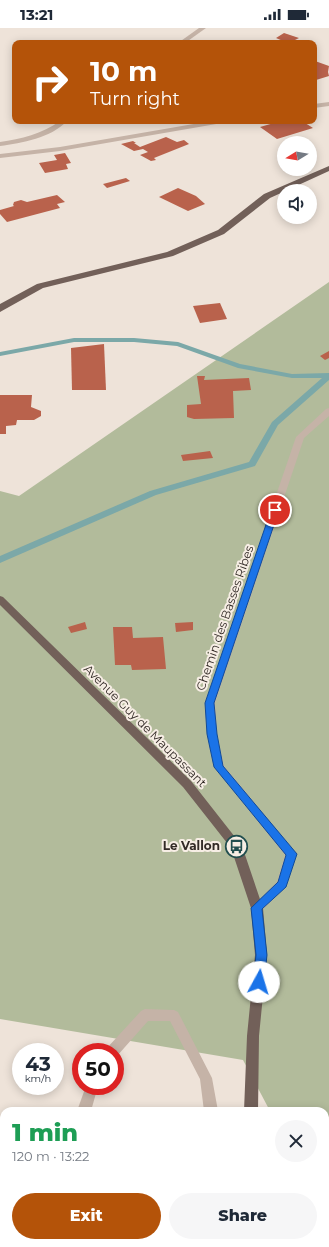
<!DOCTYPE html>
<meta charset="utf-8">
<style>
:root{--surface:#fff;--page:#f6f6f7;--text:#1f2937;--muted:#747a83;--accent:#b45309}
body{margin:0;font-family:Montserrat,sans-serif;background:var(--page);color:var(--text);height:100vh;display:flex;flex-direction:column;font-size:15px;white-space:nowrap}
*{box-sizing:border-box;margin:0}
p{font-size:13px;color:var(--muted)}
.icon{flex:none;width:22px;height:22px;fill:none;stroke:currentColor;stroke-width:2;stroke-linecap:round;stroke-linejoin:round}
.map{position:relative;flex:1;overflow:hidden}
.details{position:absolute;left:0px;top:1079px;width:329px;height:140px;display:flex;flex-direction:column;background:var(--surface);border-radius:12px 12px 0 0;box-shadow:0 2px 10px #0003}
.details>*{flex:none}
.banner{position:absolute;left:12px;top:12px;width:305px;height:84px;border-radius:8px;box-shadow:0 2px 10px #0003;background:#b45309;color:#fff;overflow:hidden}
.needle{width:26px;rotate:259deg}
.buttons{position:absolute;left:277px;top:108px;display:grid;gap:8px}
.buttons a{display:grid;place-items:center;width:40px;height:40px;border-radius:50%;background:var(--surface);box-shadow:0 2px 10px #0003;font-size:20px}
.speed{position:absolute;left:12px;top:1015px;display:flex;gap:8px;font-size:20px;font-weight:700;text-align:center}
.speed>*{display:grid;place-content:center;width:52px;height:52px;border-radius:50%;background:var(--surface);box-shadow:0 2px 10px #0003;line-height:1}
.speed small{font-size:10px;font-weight:400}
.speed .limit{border:6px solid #d22;background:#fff;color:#111}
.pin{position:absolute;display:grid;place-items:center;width:34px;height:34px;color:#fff;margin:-17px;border:2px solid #fff;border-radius:50%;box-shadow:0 1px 4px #0007}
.me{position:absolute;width:44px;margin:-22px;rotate:6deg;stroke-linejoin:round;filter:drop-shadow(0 0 3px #0008)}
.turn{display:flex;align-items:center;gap:14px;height:84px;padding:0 12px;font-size:18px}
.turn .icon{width:52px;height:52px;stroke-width:2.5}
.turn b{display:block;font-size:28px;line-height:34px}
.round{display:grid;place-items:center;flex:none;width:42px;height:42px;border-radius:21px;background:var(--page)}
.headline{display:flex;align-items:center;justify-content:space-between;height:68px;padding:0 12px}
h1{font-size:24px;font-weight:800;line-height:30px;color:#1e9e55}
.primary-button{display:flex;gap:8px;margin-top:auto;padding:8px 12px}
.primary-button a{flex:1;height:46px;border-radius:24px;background:var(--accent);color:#fff;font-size:16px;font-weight:800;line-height:46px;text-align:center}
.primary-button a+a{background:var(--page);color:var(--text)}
.status{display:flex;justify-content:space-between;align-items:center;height:28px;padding:0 20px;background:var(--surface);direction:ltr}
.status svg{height:11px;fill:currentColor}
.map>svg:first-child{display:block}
.green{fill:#b2bb9b}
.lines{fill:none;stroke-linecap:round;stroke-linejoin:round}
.stream{fill:#7ba8a8;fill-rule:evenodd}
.building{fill:#b9624c}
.minor{fill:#c5b3a7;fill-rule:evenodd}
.major{fill:#726059;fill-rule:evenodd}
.route{fill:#1a73e8;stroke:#114b97}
.labels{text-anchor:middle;stroke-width:4;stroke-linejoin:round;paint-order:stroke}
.street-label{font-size:12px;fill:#322a26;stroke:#f7eee5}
.poi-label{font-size:12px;font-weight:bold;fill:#322a26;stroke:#f7eee5;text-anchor:end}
</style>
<div class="status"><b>13:21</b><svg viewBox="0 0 49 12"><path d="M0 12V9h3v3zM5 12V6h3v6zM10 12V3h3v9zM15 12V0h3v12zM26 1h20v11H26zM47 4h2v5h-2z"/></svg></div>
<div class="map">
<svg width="329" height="1219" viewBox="0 0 329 1219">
<rect width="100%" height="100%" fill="#eee3d9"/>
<path class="green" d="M 329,254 L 329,1192 L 325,1185 L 325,1083 L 270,1083 L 243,1032 L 0,991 L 0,463 L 19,468 Z"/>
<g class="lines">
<path class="stream" d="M 74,310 L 134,310 L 178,314 L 240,336 L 292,346 L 329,345 L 329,352 L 278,397 L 255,438 L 156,467 L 0,535 L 0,528 L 150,463 L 249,434 L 272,394 L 322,350 L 292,350 L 238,340 L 177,318 L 134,314 L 74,314 L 0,328 L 0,324 Z"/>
</g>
<g class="building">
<path d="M 284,5 L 299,10 L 295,12 L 303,15 L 280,15 L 283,13 L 276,10 Z"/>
<path d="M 315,33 L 329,38 L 328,44 L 329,48 L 316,52 L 314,51 L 314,34 Z"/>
<path d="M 281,93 L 284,96 L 293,93 L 302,93 L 313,100 L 277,111 L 260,99 Z"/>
<path d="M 166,109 L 177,114 L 184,112 L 189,116 L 154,130 L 156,132 L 151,133 L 140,127 L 148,124 L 143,121 L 134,123 L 121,116 L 133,113 L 136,115 L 134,115 L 140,119 Z"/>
<path d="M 65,125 L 71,135 L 66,136 L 68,141 L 45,145 L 39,135 L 57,132 L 54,127 Z"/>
<path d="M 126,150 L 130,153 L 107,160 L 103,156 Z"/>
<path d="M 178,160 L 196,168 L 205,176 L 188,183 L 159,169 Z"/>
<path d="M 57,167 L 65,174 L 57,176 L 60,180 L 7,194 L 0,186 L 0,182 L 14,178 L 13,177 L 14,174 L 21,172 L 27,174 Z"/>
<path d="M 220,275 L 227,291 L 200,295 L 193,278 Z"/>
<path d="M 104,316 L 106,362 L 72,362 L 71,320 Z"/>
<path d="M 329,323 L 329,330 L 325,332 L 320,328 Z"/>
<path d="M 197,348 L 205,348 L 204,352 L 249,350 L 251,362 L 233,363 L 234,390 L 194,391 L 187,389 L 187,377 L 201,376 Z"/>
<path d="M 0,367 L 32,367 L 31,379 L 41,383 L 41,388 L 34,392 L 17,392 L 16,397 L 6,398 L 6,406 L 0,406 Z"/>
<path d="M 210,423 L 213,430 L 183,433 L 181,427 Z"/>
<path d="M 85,594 L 87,601 L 71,605 L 68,599 Z"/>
<path d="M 193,594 L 193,602 L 176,604 L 175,595 Z"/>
<path d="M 113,599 L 132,599 L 133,610 L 163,609 L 166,641 L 132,642 L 131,637 L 115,637 Z"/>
<path d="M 0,1100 L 4,1101 L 4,1155 L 0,1164 Z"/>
</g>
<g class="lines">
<g class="minor">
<path d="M 199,0 L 206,0 L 185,15 L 178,15 Z"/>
<path d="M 329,74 L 329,78 L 314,80 L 314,76 Z"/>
<path d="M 60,93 L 67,93 C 51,110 22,115 0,118 L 0,114 C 21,111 42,106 60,93 Z"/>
<path d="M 211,93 L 225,93 L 222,95 L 60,123 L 0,130 L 0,126 L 60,119 Z"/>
<path d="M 329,380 L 329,388 L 304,410 L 215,675 L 217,707 L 224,738 L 297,826 L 286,859 L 261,883 L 257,885 L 253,883 L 251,880 L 277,854 L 285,827 L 214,739 L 207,707 L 205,675 L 296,409 L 326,381 Z"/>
<path d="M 145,981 L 174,982 L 178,984 L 212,1050 L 218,1083 L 204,1083 L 200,1051 L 170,993 L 148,993 L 117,1028 L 115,1029 L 115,1024 L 106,1024 L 107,1020 L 141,983 Z"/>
<path d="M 86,1058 L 98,1058 L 91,1083 L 77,1083 Z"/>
<path d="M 37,1215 L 51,1215 L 50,1219 L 36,1219 Z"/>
<rect x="192" y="1215" width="14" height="4"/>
</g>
<g class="major">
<path d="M 329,138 L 329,143 L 270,170 L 224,206 L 173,228 L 43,260 L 0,284 L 0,276 L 37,256 L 167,224 L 218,202 L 264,166 Z"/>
<path d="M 0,568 L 3,569 L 191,753 L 242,818 L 263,880 L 267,927 L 259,1008 L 258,1083 L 244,1083 L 247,1008 L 255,927 L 251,880 L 231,820 L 183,759 L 0,577 Z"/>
<rect x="254" y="1215" width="14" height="4"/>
</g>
</g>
<path class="route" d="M 275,480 L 279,482 L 214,675 L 217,706 L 223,738 L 297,826 L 286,859 L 262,881 L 267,927 L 264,954 L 263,957 L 259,959 L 255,957 L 253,954 L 256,927 L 251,880 L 278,854 L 286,827 L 214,739 L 207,706 L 205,675 L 271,482 Z"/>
<defs>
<symbol id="bus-ring" viewBox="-11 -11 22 22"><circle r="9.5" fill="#f7eee5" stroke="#214e4f" stroke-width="1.5"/><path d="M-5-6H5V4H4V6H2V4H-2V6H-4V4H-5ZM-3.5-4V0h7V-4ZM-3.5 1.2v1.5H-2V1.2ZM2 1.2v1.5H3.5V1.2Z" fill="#214e4f"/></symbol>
</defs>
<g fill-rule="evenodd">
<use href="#bus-ring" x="224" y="806" width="25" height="25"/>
</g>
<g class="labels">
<g class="street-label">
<text transform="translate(225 590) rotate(-71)" y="4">Chemin des Basses Ribes</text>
<text transform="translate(145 698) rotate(45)" y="4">Avenue Guy de Maupassant</text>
</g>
<g class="poi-label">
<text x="220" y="822">Le Vallon</text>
</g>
</g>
</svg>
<div class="buttons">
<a><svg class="needle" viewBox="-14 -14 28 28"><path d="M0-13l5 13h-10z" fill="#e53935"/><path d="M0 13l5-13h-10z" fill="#747a83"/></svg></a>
<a><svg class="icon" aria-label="sound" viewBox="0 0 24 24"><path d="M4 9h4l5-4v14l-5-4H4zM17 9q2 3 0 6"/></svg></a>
</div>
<div class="speed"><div>43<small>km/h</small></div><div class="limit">50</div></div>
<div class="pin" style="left:275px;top:482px;background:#d93025"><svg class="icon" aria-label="arrive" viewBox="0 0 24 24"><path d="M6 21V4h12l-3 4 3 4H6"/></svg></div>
<svg class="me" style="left:259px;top:954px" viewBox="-20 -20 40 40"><circle r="19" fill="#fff"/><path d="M0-13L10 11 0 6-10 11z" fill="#1a73e8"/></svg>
<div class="banner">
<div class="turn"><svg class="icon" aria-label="right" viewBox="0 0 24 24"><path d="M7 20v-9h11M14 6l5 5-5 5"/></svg><div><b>10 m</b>Turn right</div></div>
</div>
<section class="details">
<div class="headline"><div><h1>1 min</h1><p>120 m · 13:22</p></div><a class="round"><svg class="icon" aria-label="close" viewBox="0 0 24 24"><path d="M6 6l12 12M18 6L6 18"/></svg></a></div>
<div class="primary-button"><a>Exit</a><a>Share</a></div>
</section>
</div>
